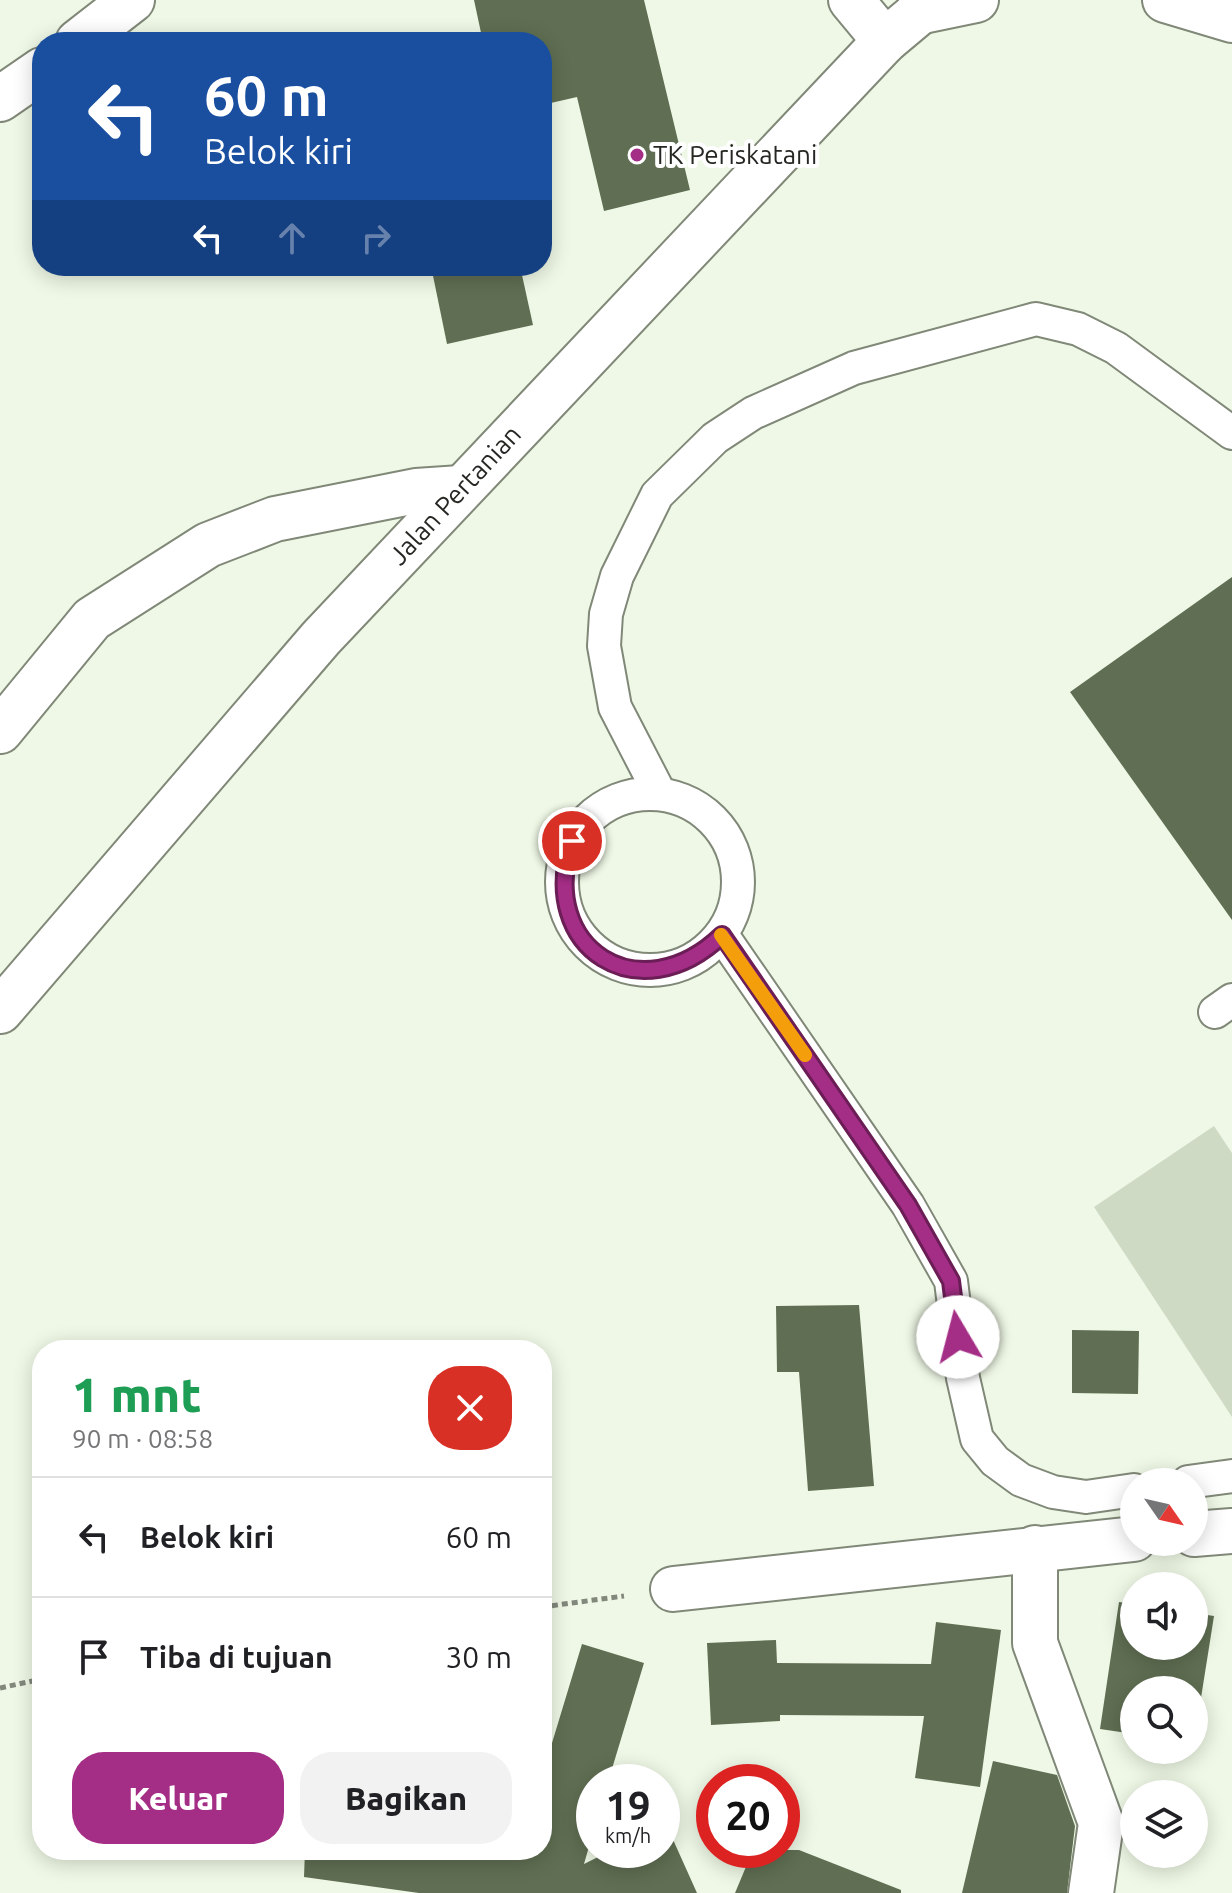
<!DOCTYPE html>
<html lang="id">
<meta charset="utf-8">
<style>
:root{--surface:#fff;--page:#f2f2f2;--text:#202124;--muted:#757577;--line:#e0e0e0;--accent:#a42d85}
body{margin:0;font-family:Ubuntu,sans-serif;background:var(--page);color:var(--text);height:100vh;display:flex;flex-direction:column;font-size:30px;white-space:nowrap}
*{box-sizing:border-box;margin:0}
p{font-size:26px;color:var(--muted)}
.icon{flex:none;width:44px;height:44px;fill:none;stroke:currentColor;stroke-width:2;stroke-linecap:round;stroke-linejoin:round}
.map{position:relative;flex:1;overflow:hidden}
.sheet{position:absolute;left:32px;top:1340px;width:520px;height:520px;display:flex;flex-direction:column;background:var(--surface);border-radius:32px;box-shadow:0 4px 20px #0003}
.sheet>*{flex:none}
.banner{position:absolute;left:32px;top:32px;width:520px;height:244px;border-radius:32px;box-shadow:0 4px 20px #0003;background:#1a4fa0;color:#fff;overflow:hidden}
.needle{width:52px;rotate:124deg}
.buttons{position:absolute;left:1120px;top:1468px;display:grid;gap:16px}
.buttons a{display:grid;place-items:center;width:88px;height:88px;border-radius:50%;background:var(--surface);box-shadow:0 4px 20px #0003;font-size:40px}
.speed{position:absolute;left:576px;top:1764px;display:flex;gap:16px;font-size:40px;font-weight:700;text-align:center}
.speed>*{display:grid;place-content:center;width:104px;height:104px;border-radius:50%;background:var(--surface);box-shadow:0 4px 20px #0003;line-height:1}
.speed small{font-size:20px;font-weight:400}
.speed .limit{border:12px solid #d22;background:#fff;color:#111}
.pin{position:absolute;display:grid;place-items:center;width:68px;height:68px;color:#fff;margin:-34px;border:4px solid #fff;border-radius:50%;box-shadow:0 2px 8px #0007}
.me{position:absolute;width:88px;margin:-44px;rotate:352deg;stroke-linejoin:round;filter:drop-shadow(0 0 6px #0008)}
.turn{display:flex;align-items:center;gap:28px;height:168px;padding:0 40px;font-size:36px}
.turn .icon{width:104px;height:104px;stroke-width:2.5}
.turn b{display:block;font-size:56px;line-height:68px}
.lanes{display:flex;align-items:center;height:76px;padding:0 40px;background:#0003;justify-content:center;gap:40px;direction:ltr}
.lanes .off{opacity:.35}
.round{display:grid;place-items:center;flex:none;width:84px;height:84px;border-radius:32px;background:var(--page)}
.summary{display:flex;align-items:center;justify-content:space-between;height:136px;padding:0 40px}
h1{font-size:48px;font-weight:800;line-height:60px;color:#1e9e55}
.primary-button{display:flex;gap:16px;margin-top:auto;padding:16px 40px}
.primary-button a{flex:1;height:92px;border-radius:32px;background:var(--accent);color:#fff;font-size:32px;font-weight:800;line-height:92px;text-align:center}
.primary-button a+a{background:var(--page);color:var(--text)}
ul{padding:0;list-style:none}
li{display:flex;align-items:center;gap:24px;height:120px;padding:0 40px;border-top:2px solid var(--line)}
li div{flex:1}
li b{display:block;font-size:30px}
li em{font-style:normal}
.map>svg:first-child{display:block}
.green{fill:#cfdac5}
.building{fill:#606f53}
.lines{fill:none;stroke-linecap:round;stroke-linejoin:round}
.lane-casing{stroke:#808878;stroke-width:36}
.street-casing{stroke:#808878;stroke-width:48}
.path{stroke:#82887c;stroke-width:5;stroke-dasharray:6 4;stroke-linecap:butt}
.lane{stroke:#fff;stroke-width:32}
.street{stroke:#fff;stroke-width:44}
.route-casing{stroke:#6b1d56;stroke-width:20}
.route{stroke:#a42d85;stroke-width:14}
.slow{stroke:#f59e0b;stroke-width:14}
.poi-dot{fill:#a42d85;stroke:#fff;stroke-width:3}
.labels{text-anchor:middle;stroke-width:8;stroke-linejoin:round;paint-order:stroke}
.poi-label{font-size:26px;fill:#252822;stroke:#fff;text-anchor:start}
.street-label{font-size:26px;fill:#252822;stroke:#fff}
</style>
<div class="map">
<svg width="1232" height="1893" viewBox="0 0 1232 1893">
<rect width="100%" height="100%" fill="#eff8e6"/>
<path class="green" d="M 1214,1126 L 1232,1153 L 1232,1417 L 1094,1207 Z"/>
<g class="building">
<path d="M 474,0 L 644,0 L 690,190 L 604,211 L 577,97 L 542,105 L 542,42 L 483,42 Z"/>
<path d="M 431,266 L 520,266 L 533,325 L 447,344 Z"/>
<path d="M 1232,577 L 1232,920 L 1070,692 Z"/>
<path d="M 859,1305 L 874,1486 L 808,1491 L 799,1372 L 777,1372 L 776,1306 Z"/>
<path d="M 1072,1330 L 1139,1331 L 1138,1394 L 1072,1393 Z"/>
<path d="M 1119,1602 L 1134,1604 L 1134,1646 L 1194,1646 L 1194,1613 L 1214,1616 L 1194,1742 L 1194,1690 L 1134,1690 L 1134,1734 L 1100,1729 Z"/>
<path d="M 936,1622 L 1001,1630 L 980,1787 L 915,1778 L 924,1716 L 780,1715 L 780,1721 L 711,1725 L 707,1643 L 776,1640 L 777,1663 L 931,1664 Z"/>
<path d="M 582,1644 L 644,1663 L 608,1782 L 594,1782 L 594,1829 L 584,1864 L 612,1850 L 662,1850 L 662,1826 L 666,1824 L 697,1893 L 419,1893 L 304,1877 L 305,1850 L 542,1850 L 542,1776 Z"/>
<path d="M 993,1761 L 1057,1775 L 1075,1826 L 1067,1893 L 962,1893 Z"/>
<path d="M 753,1850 L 799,1850 L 901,1890 L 901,1893 L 735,1893 Z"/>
</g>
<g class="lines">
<defs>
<g id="lane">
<path d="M 660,794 L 615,707 L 604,646 L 606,614 L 617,576 L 657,495 L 715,438 L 753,413 L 854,368 L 1036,319 L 1078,329 L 1116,348 L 1232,433"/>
<circle cx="650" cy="882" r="88"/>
<path d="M 722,935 L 908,1205 L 951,1281 L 963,1378 L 977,1439 L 995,1461 L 1021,1480 L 1053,1492 L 1086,1497 L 1134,1490"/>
<path d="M 1215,1012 L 1232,1000"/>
<path d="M 1188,1482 L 1232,1476"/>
</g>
<g id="street">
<path d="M 851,0 L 885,41"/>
<path d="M 1165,0 L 1232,20"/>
<path d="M 918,12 L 976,0"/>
<path d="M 78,42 L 132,0"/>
<path d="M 0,99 L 42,70"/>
<path d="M 0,731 L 92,619 L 208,545 L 275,519 L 416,491 L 461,488"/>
<path d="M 0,1011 L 321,638 L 885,41 L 934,0"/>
<path d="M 1194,1534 L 1232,1531"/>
<path d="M 1035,1548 L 1035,1643 L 1101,1823 L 1091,1893"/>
<path d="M 673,1589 L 1134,1539"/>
</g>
</defs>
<use href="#lane" class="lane-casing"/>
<use href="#street" class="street-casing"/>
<g class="path">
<path d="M 542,1607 L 624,1596"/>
<path d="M 0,1688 L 42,1679"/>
</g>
<use href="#lane" class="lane"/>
<use href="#street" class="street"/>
</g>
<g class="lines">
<defs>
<path id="route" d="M 572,841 C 536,949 640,1014 722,935 L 908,1205 L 951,1281 L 958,1337"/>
</defs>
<use href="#route" class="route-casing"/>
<use href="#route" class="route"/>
<path class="slow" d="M 721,935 L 805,1055"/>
</g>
<circle class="poi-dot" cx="637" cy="155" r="8"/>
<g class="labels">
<g class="poi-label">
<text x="653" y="164">TK Periskatani</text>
</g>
<g class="street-label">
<text transform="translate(455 495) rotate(-47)" y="9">Jalan Pertanian</text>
</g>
</g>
</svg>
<div class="buttons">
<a><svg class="needle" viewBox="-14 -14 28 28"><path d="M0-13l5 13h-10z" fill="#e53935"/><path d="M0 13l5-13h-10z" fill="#757577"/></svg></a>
<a><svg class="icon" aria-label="sound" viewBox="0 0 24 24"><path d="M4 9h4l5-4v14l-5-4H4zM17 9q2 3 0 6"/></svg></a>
<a><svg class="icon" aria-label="search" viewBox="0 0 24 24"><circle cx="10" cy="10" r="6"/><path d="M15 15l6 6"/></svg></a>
<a><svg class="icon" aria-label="layers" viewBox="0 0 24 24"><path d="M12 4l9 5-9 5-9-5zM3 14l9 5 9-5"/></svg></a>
</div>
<div class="speed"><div>19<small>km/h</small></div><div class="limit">20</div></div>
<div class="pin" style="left:572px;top:841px;background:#d93025"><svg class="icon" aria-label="arrive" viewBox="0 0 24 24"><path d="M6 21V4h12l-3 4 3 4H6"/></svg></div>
<svg class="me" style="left:958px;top:1337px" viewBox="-20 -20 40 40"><circle r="19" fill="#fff"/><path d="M0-13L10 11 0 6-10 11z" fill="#a42d85"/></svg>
<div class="banner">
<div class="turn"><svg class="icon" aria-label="left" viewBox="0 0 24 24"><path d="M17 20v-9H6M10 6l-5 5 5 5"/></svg><div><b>60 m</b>Belok kiri</div></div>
<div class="lanes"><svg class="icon" aria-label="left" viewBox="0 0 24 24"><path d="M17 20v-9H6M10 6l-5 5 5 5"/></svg><svg class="icon off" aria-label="ahead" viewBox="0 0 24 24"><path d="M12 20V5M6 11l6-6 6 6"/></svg><svg class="icon off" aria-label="right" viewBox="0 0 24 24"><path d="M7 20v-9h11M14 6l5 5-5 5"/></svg></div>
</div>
<section class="sheet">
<div class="summary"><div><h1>1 mnt</h1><p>90 m · 08:58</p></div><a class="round" style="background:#d93025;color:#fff"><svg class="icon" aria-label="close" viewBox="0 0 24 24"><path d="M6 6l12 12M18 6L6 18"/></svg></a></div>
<ul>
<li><svg class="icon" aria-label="left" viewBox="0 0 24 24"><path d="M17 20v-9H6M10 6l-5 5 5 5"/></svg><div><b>Belok kiri</b></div><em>60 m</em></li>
<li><svg class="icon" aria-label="arrive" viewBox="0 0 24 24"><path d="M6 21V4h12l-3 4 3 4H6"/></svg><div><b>Tiba di tujuan</b></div><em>30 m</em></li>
</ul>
<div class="primary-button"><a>Keluar</a><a>Bagikan</a></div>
</section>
</div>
